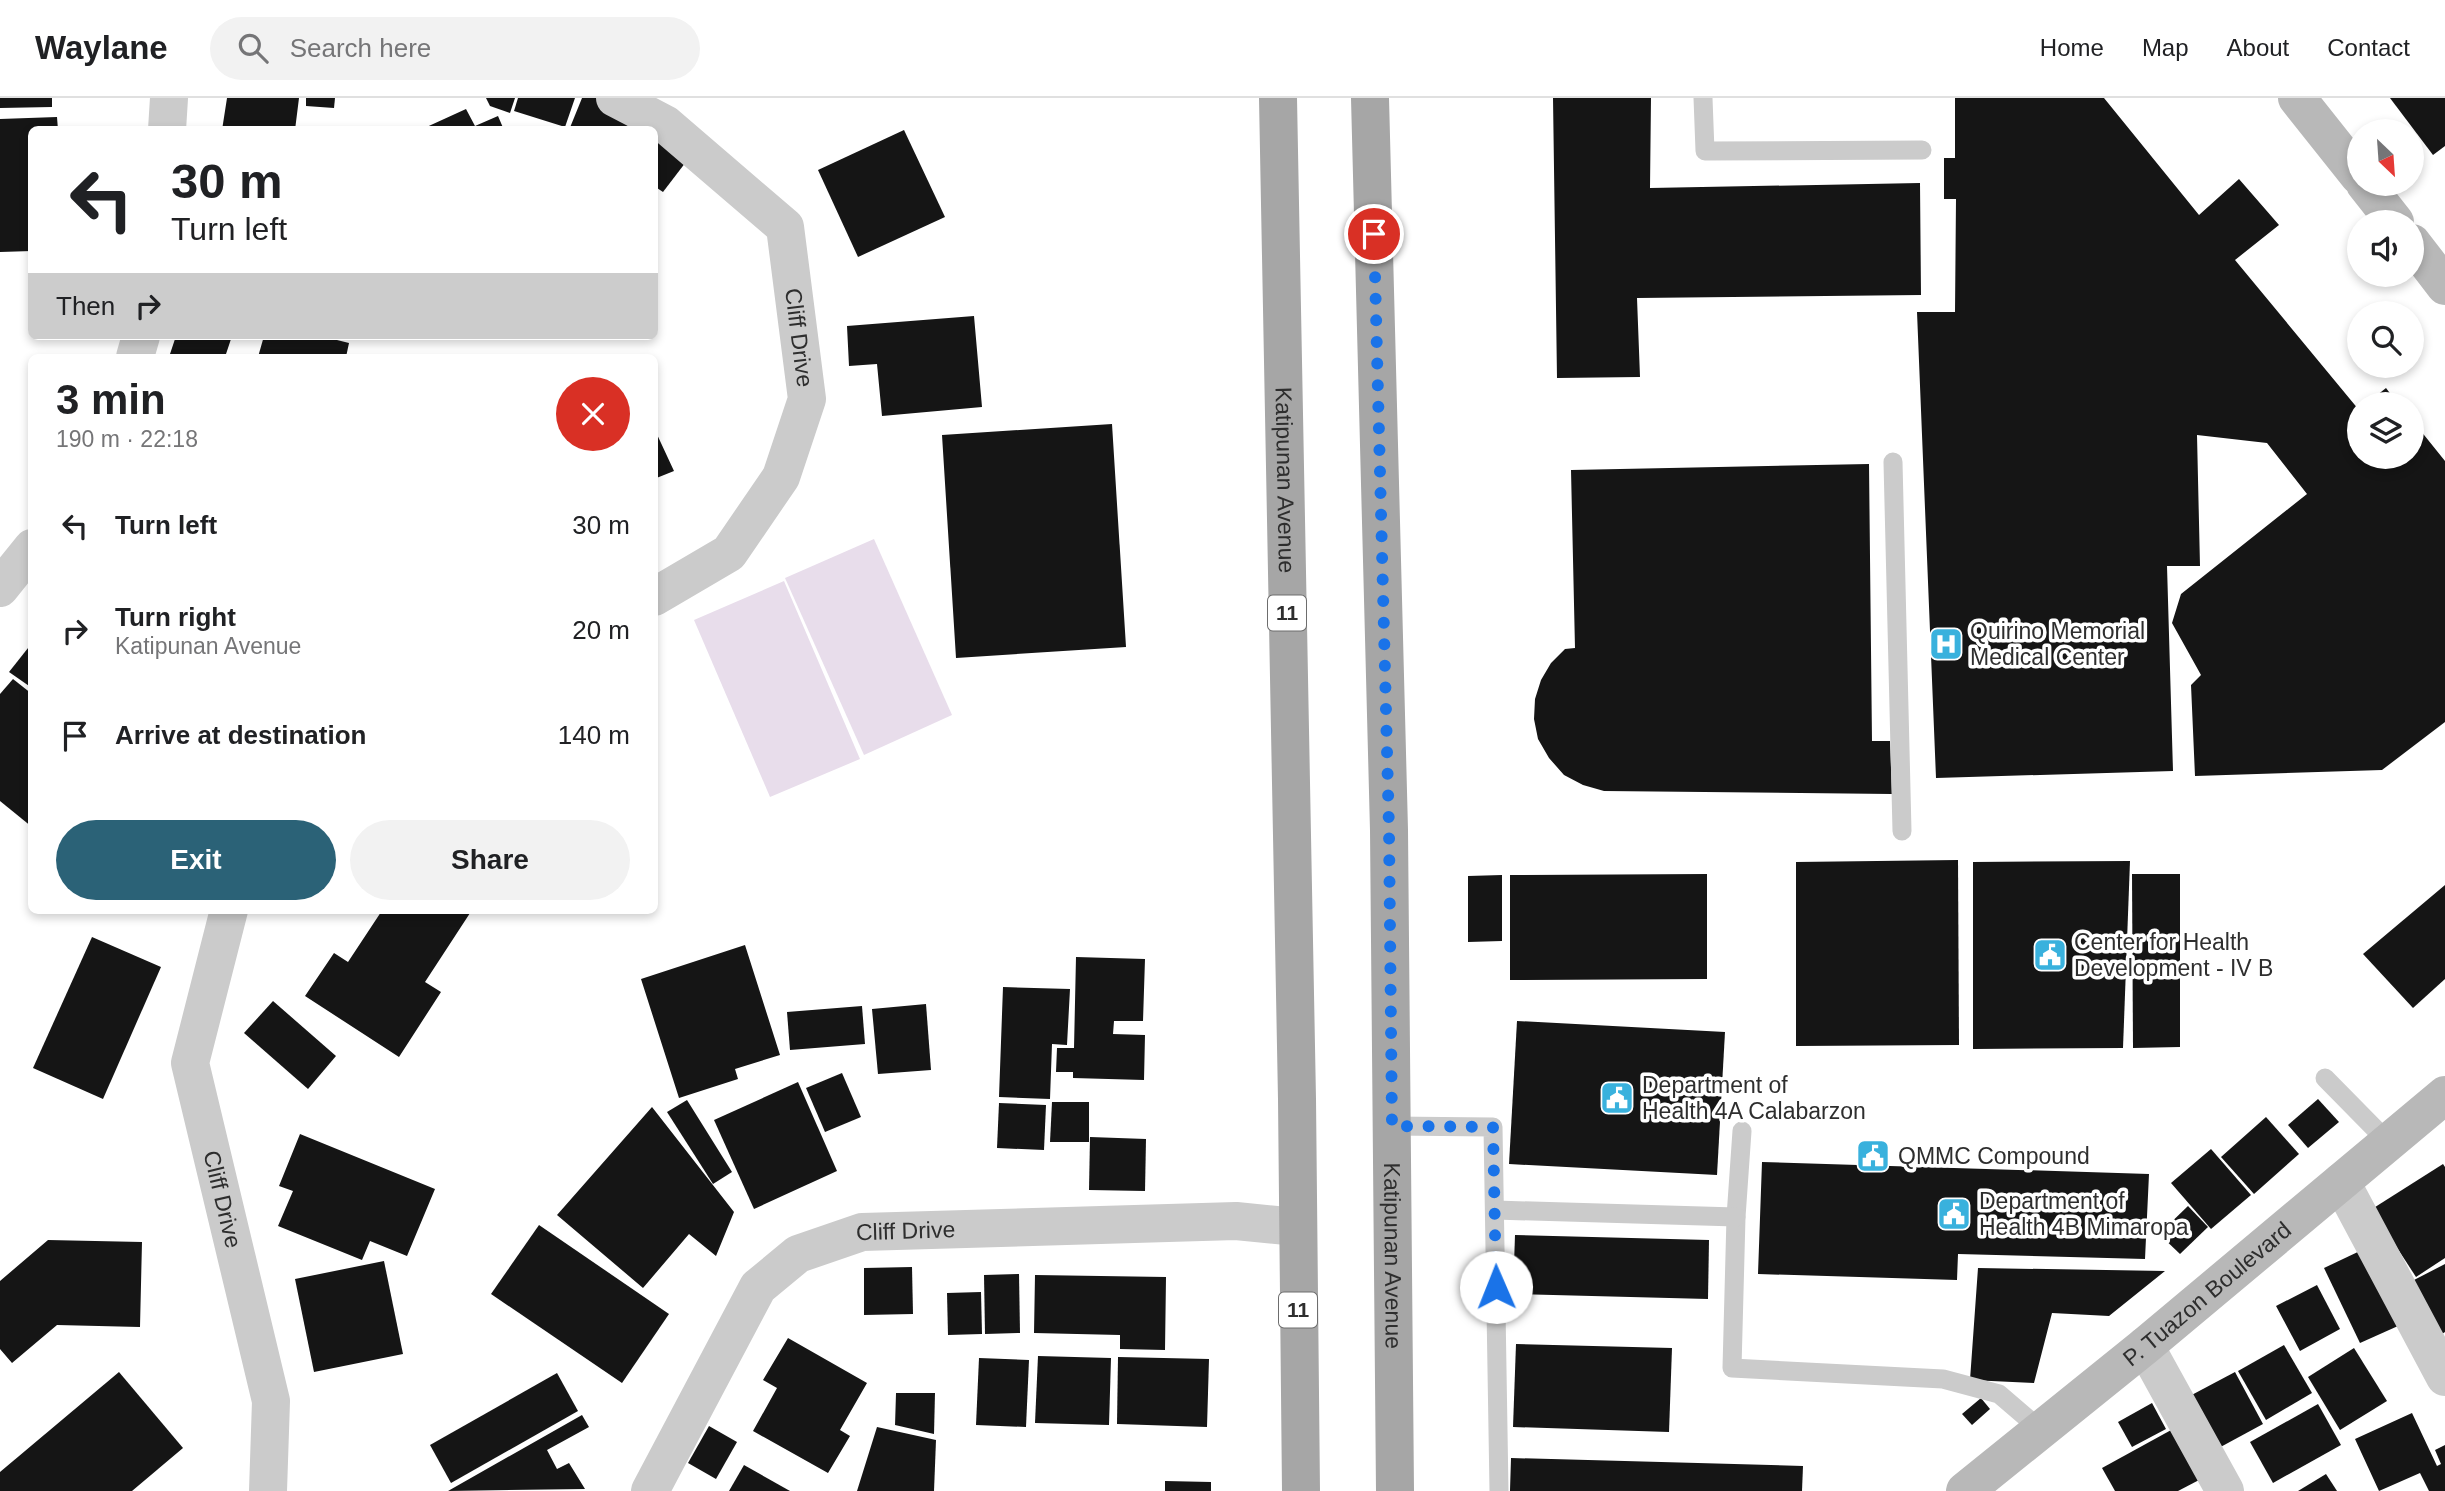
<!DOCTYPE html>
<meta charset="utf-8">
<style>
:root{--surface:#fff;--page:#f2f2f2;--text:#202124;--muted:#757577;--line:#e0e0e0;--accent:#2b6277}
body{margin:0;font-family:Helvetica,sans-serif;background:var(--page);color:var(--text);height:100vh;display:flex;flex-direction:column;font-size:26px;white-space:nowrap}
*{box-sizing:border-box;margin:0}
p{font-size:23px;color:var(--muted)}
.icon{flex:none;width:38px;height:38px;fill:none;stroke:currentColor;stroke-width:2;stroke-linecap:round;stroke-linejoin:round}
.map{position:relative;flex:1;overflow:hidden}
.side{position:absolute;left:28px;top:256px;width:630px;height:560px;display:flex;flex-direction:column;background:var(--surface);border-radius:10px;box-shadow:0 4px 10px #0003}
.side>*{flex:none}
.banner{position:absolute;left:28px;top:28px;width:630px;height:214px;border-radius:10px;box-shadow:0 4px 10px #0003;background:#fff;color:var(--text);overflow:hidden}
.needle{width:46px;rotate:155deg}
.buttons{position:absolute;left:2347px;top:21px;display:grid;gap:14px}
.buttons a{display:grid;place-items:center;width:77px;height:77px;border-radius:50%;background:var(--surface);box-shadow:0 4px 10px #0003;font-size:35px}
.pin{position:absolute;display:grid;place-items:center;width:60px;height:60px;color:#fff;margin:-30px;border:4px solid #fff;border-radius:50%;box-shadow:0 2px 7px #0007}
.me{position:absolute;width:77px;margin:-38px;rotate:359deg;stroke-linejoin:round;filter:drop-shadow(0 0 5px #0008)}
.turn{display:flex;align-items:center;gap:24px;height:147px;padding:0 28px;font-size:32px}
.turn .icon{width:91px;height:91px;stroke-width:2.5}
.turn b{display:block;font-size:49px;line-height:60px}
.then{display:flex;align-items:center;height:66px;padding:0 28px;background:#0003;gap:14px;font-size:26px}
.round{display:grid;place-items:center;flex:none;width:74px;height:74px;border-radius:37px;background:var(--page)}
.head{display:flex;align-items:center;justify-content:space-between;height:119px;padding:0 28px}
h1{font-size:42px;font-weight:700;line-height:52px}
.action{display:flex;gap:14px;margin-top:auto;padding:14px 28px}
.action a{flex:1;height:80px;border-radius:42px;background:var(--accent);color:#fff;font-size:28px;font-weight:700;line-height:80px;text-align:center}
.action a+a{background:var(--page);color:var(--text)}
ul{padding:0;list-style:none}
li{display:flex;align-items:center;gap:21px;height:105px;padding:0 28px}
li div{flex:1}
li b{display:block;font-size:26px}
li em{font-style:normal}
header{display:flex;align-items:center;gap:42px;box-sizing:border-box;height:98px;padding:0 35px;background:var(--surface);border-bottom:2px solid var(--line)}
header strong{font-size:33px}
nav{display:flex;gap:38px;margin-inline-start:auto;font-size:24px}
.search{width:490px;height:63px;background:var(--page);display:flex;align-items:center;gap:18px;box-sizing:border-box;padding:0 24px;border-radius:38px;color:var(--muted);font-size:26px}
.map>svg:first-child{display:block}
.green{fill:#e8ddeb}
.building{fill:#151515}
.lines{fill:none;stroke-linecap:round;stroke-linejoin:round}
.lane{stroke:#cbcbcb;stroke-width:19}
.street{stroke:#cbcbcb;stroke-width:38}
.secondary{stroke:#b8b8b8;stroke-width:38}
.primary{stroke:#a6a6a6;stroke-width:38}
.route{stroke:#1a73e8;stroke-width:12;stroke-dasharray:0 21.6}
.labels{text-anchor:middle;stroke-width:7;stroke-linejoin:round;paint-order:stroke}
.shield{fill:#fff;stroke:#6d6d6d;stroke-width:2}
.shield-label{font-size:21px;font-weight:bold;fill:#2e2e2e}
.street-label{font-size:23px;fill:#2e2e2e;stroke:#fff}
.poi-label{font-size:23px;fill:#2e2e2e;stroke:#fff;text-anchor:start}
</style>
<header>
<strong>Waylane</strong>
<div class="search"><svg class="icon" aria-label="search" viewBox="0 0 24 24"><circle cx="10" cy="10" r="6"/><path d="M15 15l6 6"/></svg>Search here</div>
<nav><a>Home</a><a>Map</a><a>About</a><a>Contact</a></nav>
</header>
<div class="map">
<svg width="2445" height="1393" viewBox="0 0 2445 1393">
<rect width="100%" height="100%" fill="#fff"/>
<g class="green">
<path d="M 874,441 L 952,617 L 864,657 L 785,480 Z"/>
<path d="M 784,483 L 860,661 L 770,699 L 694,522 Z"/>
</g>
<g class="building">
<path d="M 0,0 L 52,0 L 52,9 L 0,10 Z"/>
<path d="M 227,0 L 299,0 L 295,32 L 222,32 Z"/>
<path d="M 306,0 L 335,0 L 334,10 L 306,8 Z"/>
<path d="M 486,0 L 515,0 L 510,15 L 490,8 Z"/>
<path d="M 518,0 L 575,0 L 565,29 L 514,13 Z"/>
<path d="M 582,0 L 597,0 L 633,14 L 626,32 L 569,32 Z"/>
<path d="M 1553,0 L 1651,0 L 1650,90 L 1920,85 L 1921,197 L 1637,200 L 1640,279 L 1557,280 Z"/>
<path d="M 1955,0 L 2104,0 L 2199,117 L 2239,81 L 2279,127 L 2235,162 L 2359,312 L 2359,359 L 2412,359 L 2412,322 L 2445,363 L 2445,624 L 2382,672 L 2195,678 L 2191,587 L 2201,577 L 2172,525 L 2181,496 L 2307,396 L 2267,345 L 2197,337 L 2200,468 L 2167,468 L 2173,673 L 1936,680 L 1917,214 L 1955,214 L 1956,101 L 1944,101 L 1944,60 L 1955,60 Z"/>
<path d="M 2390,0 L 2445,0 L 2445,48 L 2433,57 Z"/>
<path d="M 466,11 L 475,28 L 498,18 L 504,32 L 420,32 Z"/>
<path d="M 57,19 L 58,32 L 32,32 L 32,153 L 0,154 L 0,21 Z"/>
<path d="M 904,32 L 945,119 L 858,159 L 818,72 Z"/>
<path d="M 654,33 L 689,60 L 663,94 L 654,88 Z"/>
<path d="M 974,218 L 982,309 L 882,318 L 877,266 L 849,268 L 847,228 Z"/>
<path d="M 176,238 L 232,238 L 225,259 L 169,259 Z"/>
<path d="M 264,238 L 321,238 L 349,245 L 346,259 L 258,259 Z"/>
<path d="M 2386,290 L 2398,306 L 2366,306 Z"/>
<path d="M 1112,326 L 1126,549 L 956,560 L 942,337 Z"/>
<path d="M 654,330 L 674,373 L 654,381 L 655,366 Z"/>
<path d="M 1869,366 L 1872,643 L 1890,643 L 1892,696 L 1604,693 L 1583,687 L 1564,677 L 1549,660 L 1538,641 L 1534,621 L 1535,601 L 1541,582 L 1551,565 L 1565,551 L 1575,550 L 1571,372 Z"/>
<path d="M 32,545 L 32,590 L 9,574 Z"/>
<path d="M 13,581 L 32,596 L 32,729 L 0,703 L 0,596 Z"/>
<path d="M 1958,762 L 1959,947 L 1796,948 L 1796,764 Z"/>
<path d="M 2130,763 L 2123,950 L 1973,951 L 1973,764 Z"/>
<path d="M 1707,776 L 1707,881 L 1510,882 L 1510,777 Z"/>
<path d="M 2132,776 L 2180,776 L 2180,949 L 2133,950 Z"/>
<path d="M 1502,777 L 1502,843 L 1468,844 L 1468,778 Z"/>
<path d="M 2445,787 L 2445,881 L 2413,910 L 2363,856 Z"/>
<path d="M 378,812 L 472,812 L 425,884 L 441,894 L 399,959 L 305,898 L 334,855 L 348,864 L 381,814 Z"/>
<path d="M 92,839 L 161,869 L 103,1001 L 33,970 Z"/>
<path d="M 745,847 L 780,957 L 735,971 L 738,981 L 679,1000 L 641,881 Z"/>
<path d="M 1076,859 L 1145,861 L 1143,923 L 1114,923 L 1113,936 L 1145,937 L 1144,982 L 1073,980 L 1073,974 L 1056,974 L 1057,950 L 1074,950 Z"/>
<path d="M 1003,889 L 1070,891 L 1067,947 L 1052,946 L 1050,1001 L 999,999 Z"/>
<path d="M 273,903 L 336,958 L 308,991 L 244,935 Z"/>
<path d="M 926,906 L 931,972 L 878,976 L 872,911 Z"/>
<path d="M 862,908 L 865,946 L 790,952 L 787,914 Z"/>
<path d="M 1517,923 L 1725,934 L 1717,1077 L 1509,1066 Z"/>
<path d="M 842,975 L 861,1019 L 825,1034 L 806,990 Z"/>
<path d="M 798,984 L 837,1073 L 754,1111 L 714,1022 Z"/>
<path d="M 2318,1001 L 2339,1024 L 2308,1050 L 2288,1027 Z"/>
<path d="M 687,1002 L 732,1074 L 713,1086 L 667,1014 Z"/>
<path d="M 1052,1004 L 1089,1004 L 1089,1044 L 1050,1044 Z"/>
<path d="M 999,1005 L 1046,1007 L 1044,1052 L 997,1050 Z"/>
<path d="M 652,1009 L 734,1114 L 716,1158 L 689,1136 L 643,1190 L 557,1117 Z"/>
<path d="M 2266,1019 L 2299,1056 L 2254,1096 L 2221,1059 Z"/>
<path d="M 300,1036 L 435,1091 L 407,1158 L 370,1143 L 362,1162 L 278,1128 L 293,1093 L 279,1088 Z"/>
<path d="M 1090,1039 L 1146,1041 L 1145,1093 L 1089,1092 Z"/>
<path d="M 2211,1051 L 2251,1097 L 2211,1131 L 2171,1085 Z"/>
<path d="M 1762,1064 L 2149,1076 L 2145,1161 L 1958,1156 L 1957,1182 L 1758,1176 Z"/>
<path d="M 2443,1066 L 2445,1069 L 2445,1160 L 2416,1179 L 2372,1111 Z"/>
<path d="M 2188,1108 L 2208,1129 L 2180,1156 L 2159,1136 Z"/>
<path d="M 539,1127 L 669,1216 L 622,1285 L 491,1196 Z"/>
<path d="M 1515,1137 L 1709,1142 L 1708,1201 L 1513,1196 Z"/>
<path d="M 48,1142 L 142,1144 L 140,1229 L 57,1227 L 12,1265 L 0,1251 L 0,1183 Z"/>
<path d="M 2362,1152 L 2398,1228 L 2360,1245 L 2324,1170 Z"/>
<path d="M 384,1163 L 403,1256 L 314,1274 L 295,1181 Z"/>
<path d="M 2445,1166 L 2445,1234 L 2442,1236 L 2414,1182 Z"/>
<path d="M 912,1169 L 913,1216 L 864,1217 L 864,1170 Z"/>
<path d="M 1978,1170 L 2165,1173 L 2109,1218 L 2052,1215 L 2034,1285 L 1970,1282 Z"/>
<path d="M 1019,1176 L 1020,1235 L 985,1236 L 984,1177 Z"/>
<path d="M 1035,1177 L 1166,1179 L 1165,1252 L 1120,1251 L 1120,1237 L 1034,1235 Z"/>
<path d="M 2317,1187 L 2340,1231 L 2300,1253 L 2276,1208 Z"/>
<path d="M 981,1194 L 982,1236 L 948,1237 L 947,1195 Z"/>
<path d="M 788,1240 L 867,1285 L 840,1332 L 850,1338 L 828,1375 L 753,1333 L 777,1290 L 763,1282 Z"/>
<path d="M 1516,1246 L 1672,1250 L 1669,1334 L 1513,1329 Z"/>
<path d="M 2284,1247 L 2312,1295 L 2266,1322 L 2238,1273 Z"/>
<path d="M 2354,1250 L 2387,1303 L 2340,1332 L 2308,1279 Z"/>
<path d="M 1038,1258 L 1111,1260 L 1109,1327 L 1035,1325 Z"/>
<path d="M 1118,1259 L 1209,1261 L 1207,1329 L 1117,1326 Z"/>
<path d="M 979,1260 L 1029,1262 L 1026,1329 L 976,1327 Z"/>
<path d="M 119,1274 L 183,1350 L 132,1393 L 0,1393 L 0,1374 Z"/>
<path d="M 2235,1274 L 2263,1326 L 2215,1352 L 2186,1300 Z"/>
<path d="M 557,1275 L 578,1313 L 451,1385 L 430,1347 Z"/>
<path d="M 896,1295 L 935,1295 L 934,1336 L 895,1327 Z"/>
<path d="M 1981,1300 L 1990,1311 L 1972,1327 L 1962,1316 Z"/>
<path d="M 2152,1305 L 2166,1331 L 2132,1349 L 2118,1324 Z"/>
<path d="M 2318,1306 L 2341,1347 L 2273,1385 L 2250,1344 Z"/>
<path d="M 2412,1315 L 2437,1368 L 2441,1366 L 2435,1352 L 2445,1347 L 2445,1393 L 2429,1393 L 2420,1375 L 2379,1393 L 2355,1341 Z"/>
<path d="M 582,1317 L 589,1329 L 547,1352 L 557,1371 L 569,1365 L 585,1391 L 448,1393 Z"/>
<path d="M 709,1328 L 737,1344 L 716,1381 L 688,1365 Z"/>
<path d="M 877,1329 L 936,1342 L 934,1393 L 857,1393 Z"/>
<path d="M 2173,1331 L 2201,1381 L 2178,1393 L 2115,1393 L 2102,1370 Z"/>
<path d="M 1511,1360 L 1803,1368 L 1802,1393 L 1510,1393 Z"/>
<path d="M 744,1367 L 790,1393 L 729,1393 Z"/>
<path d="M 2326,1376 L 2337,1393 L 2298,1393 Z"/>
<path d="M 1165,1383 L 1211,1384 L 1211,1393 L 1165,1393 Z"/>
</g>
<g class="lines">
<g class="lane">
<path d="M 1703,0 L 1705,53 L 1922,52"/>
<path d="M 1893,364 L 1902,733"/>
<path d="M 2325,980 L 2388,1044"/>
<path d="M 1392,1028 L 1493,1029 L 1499,1393"/>
<path d="M 1742,1033 L 1736,1119 L 1732,1270 L 1943,1281 L 1999,1296 L 2041,1332"/>
<path d="M 1495,1112 L 1736,1119"/>
</g>
<g class="street">
<path id="s1" d="M 615,0 L 665,26 L 785,129 L 807,301 L 781,379 L 729,455 L 654,499"/>
<path d="M 167,32 L 169,0"/>
<path d="M 135,259 L 141,238"/>
<path d="M 0,490 L 32,450"/>
<path id="s2" d="M 229,812 L 190,965 L 271,1303 L 268,1393"/>
<path d="M 2341,1084 L 2445,1279"/>
<path d="M 2145,1248 L 2225,1393"/>
<path id="s3" d="M 650,1393 L 758,1189 L 798,1156 L 862,1134 L 1236,1123 L 1297,1129"/>
</g>
<g class="secondary">
<path d="M 2297,0 L 2359,78"/>
<path d="M 2365,86 L 2395,124"/>
<path d="M 2412,145 L 2445,188"/>
<path id="s4" d="M 1965,1393 L 2145,1248 L 2445,997"/>
</g>
<g class="primary">
<path id="s5" d="M 1278,0 L 1297,1001 L 1301,1393"/>
<path id="s6" d="M 1370,0 L 1389,732 L 1395,1393"/>
</g>
</g>
<g class="lines">
<path class="route" d="M 1374,136 L 1389,732 L 1392,1028 L 1493,1029 L 1496,1189"/>
</g>
<defs>
<symbol id="hospital-square" viewBox="-11 -11 22 22"><rect x="-9" y="-9" width="18" height="18" rx="4" fill="#39b1dd" stroke="#fff"/><path d="M-5-5h3v3.5h4V-5h3V5h-3V1.5h-4V5h-3Z" fill="#fff"/></symbol>
<symbol id="civic-square" viewBox="-11 -11 22 22"><rect x="-9" y="-9" width="18" height="18" rx="4" fill="#39b1dd" stroke="#fff"/><path d="M-.6-6.5H3V-4.5H.6V-3L4-1V1h2V6H-6V1h2V-1L-.6-3ZM-1.2 2.5V6h2.4V2.5Z" fill="#fff"/></symbol>
</defs>
<g fill-rule="evenodd">
<use href="#hospital-square" x="1927" y="527" width="38" height="38"/>
<use href="#civic-square" x="2031" y="838" width="38" height="38"/>
<use href="#civic-square" x="1598" y="981" width="38" height="38"/>
<use href="#civic-square" x="1854" y="1039" width="38" height="38"/>
<use href="#civic-square" x="1935" y="1097" width="38" height="38"/>
</g>
<g class="labels">
<g class="shield">
<rect x="1268" y="497.5" width="38" height="35" rx="5"/>
<rect x="1279" y="1194.5" width="38" height="35" rx="5"/>
</g>
<g class="shield-label">
<text x="1287" y="522">11</text>
<text x="1298" y="1219">11</text>
</g>
<g class="street-label">
<text dy="8" stroke="none"><textPath href="#s1" startOffset="326">Cliff Drive</textPath></text>
<text dy="8" stroke="none"><textPath href="#s5" startOffset="382">Katipunan Avenue</textPath></text>
<text dy="8" stroke="none"><textPath href="#s2" startOffset="298">Cliff Drive</textPath></text>
<text dy="8" stroke="none"><textPath href="#s3" startOffset="394">Cliff Drive</textPath></text>
<text dy="8" stroke="none"><textPath href="#s6" startOffset="1158">Katipunan Avenue</textPath></text>
<text dy="8" stroke="none"><textPath href="#s4" startOffset="312">P. Tuazon Boulevard</textPath></text>
</g>
<g class="poi-label">
<text x="1970" y="541">Quirino Memorial<tspan x="1970" dy="26">Medical Center</tspan></text>
<text x="2074" y="852">Center for Health<tspan x="2074" dy="26">Development - IV B</tspan></text>
<text x="1642" y="995">Department of<tspan x="1642" dy="26">Health 4A Calabarzon</tspan></text>
<text x="1898" y="1066">QMMC Compound</text>
<text x="1979" y="1111">Department of<tspan x="1979" dy="26">Health 4B Mimaropa</tspan></text>
</g>
</g>
</svg>
<div class="buttons">
<a><svg class="needle" viewBox="-14 -14 28 28"><path d="M0-13l5 13h-10z" fill="#e53935"/><path d="M0 13l5-13h-10z" fill="#757577"/></svg></a>
<a><svg class="icon" aria-label="sound" viewBox="0 0 24 24"><path d="M4 9h4l5-4v14l-5-4H4zM17 9q2 3 0 6"/></svg></a>
<a><svg class="icon" aria-label="search" viewBox="0 0 24 24"><circle cx="10" cy="10" r="6"/><path d="M15 15l6 6"/></svg></a>
<a><svg class="icon" aria-label="layers" viewBox="0 0 24 24"><path d="M12 4l9 5-9 5-9-5zM3 14l9 5 9-5"/></svg></a>
</div>
<div class="pin" style="left:1374px;top:136px;background:#d93025"><svg class="icon" aria-label="arrive" viewBox="0 0 24 24"><path d="M6 21V4h12l-3 4 3 4H6"/></svg></div>
<svg class="me" style="left:1496px;top:1189px" viewBox="-20 -20 40 40"><circle r="19" fill="#fff"/><path d="M0-13L10 11 0 6-10 11z" fill="#1a73e8"/></svg>
<div class="banner">
<div class="turn"><svg class="icon" aria-label="left" viewBox="0 0 24 24"><path d="M17 20v-9H6M10 6l-5 5 5 5"/></svg><div><b>30 m</b>Turn left</div></div>
<div class="then">Then<svg class="icon" aria-label="right" viewBox="0 0 24 24"><path d="M7 20v-9h11M14 6l5 5-5 5"/></svg></div>
</div>
<section class="side">
<div class="head"><div><h1>3 min</h1><p>190 m · 22:18</p></div><a class="round" style="background:#d93025;color:#fff"><svg class="icon" aria-label="close" viewBox="0 0 24 24"><path d="M6 6l12 12M18 6L6 18"/></svg></a></div>
<ul>
<li><svg class="icon" aria-label="left" viewBox="0 0 24 24"><path d="M17 20v-9H6M10 6l-5 5 5 5"/></svg><div><b>Turn left</b></div><em>30 m</em></li>
<li><svg class="icon" aria-label="right" viewBox="0 0 24 24"><path d="M7 20v-9h11M14 6l5 5-5 5"/></svg><div><b>Turn right</b><p>Katipunan Avenue</p></div><em>20 m</em></li>
<li><svg class="icon" aria-label="arrive" viewBox="0 0 24 24"><path d="M6 21V4h12l-3 4 3 4H6"/></svg><div><b>Arrive at destination</b></div><em>140 m</em></li>
</ul>
<div class="action"><a>Exit</a><a>Share</a></div>
</section>
</div>
